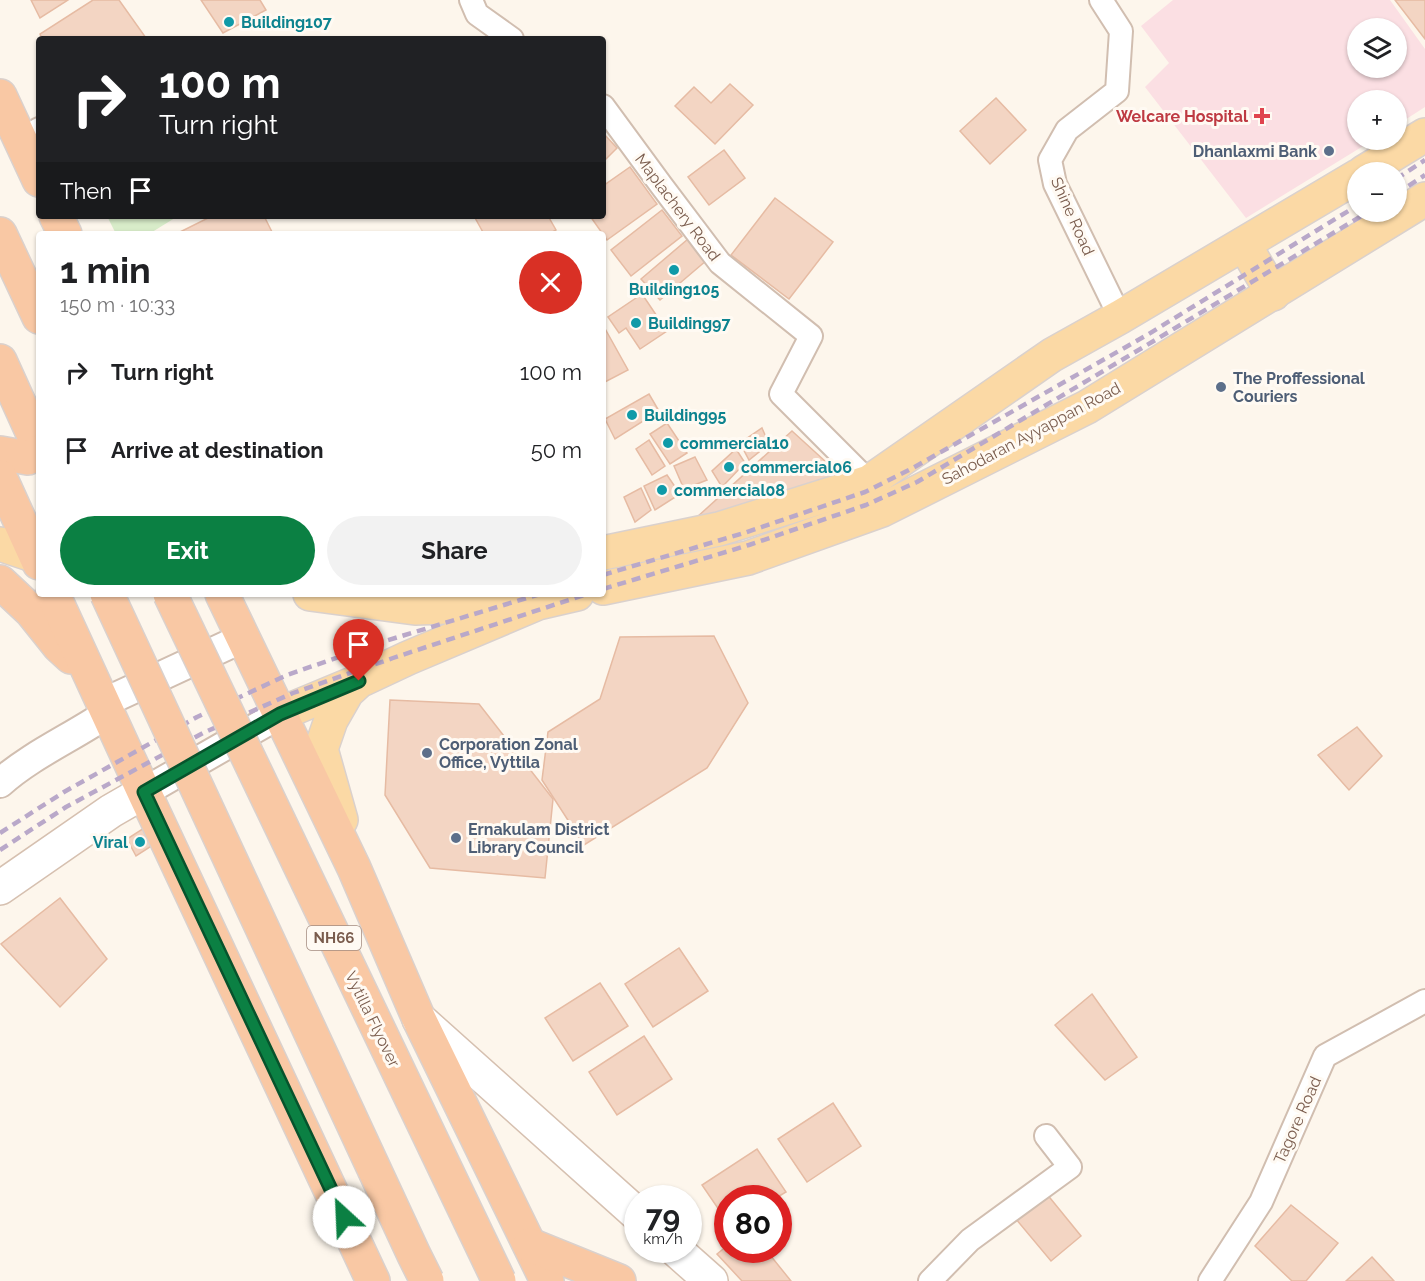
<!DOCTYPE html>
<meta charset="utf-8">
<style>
:root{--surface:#fff;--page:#f2f2f2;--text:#202124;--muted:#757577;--accent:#0b8043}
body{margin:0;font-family:Raleway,sans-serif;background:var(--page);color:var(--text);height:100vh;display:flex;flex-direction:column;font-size:22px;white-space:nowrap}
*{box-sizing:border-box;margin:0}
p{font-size:20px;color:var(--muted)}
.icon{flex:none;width:33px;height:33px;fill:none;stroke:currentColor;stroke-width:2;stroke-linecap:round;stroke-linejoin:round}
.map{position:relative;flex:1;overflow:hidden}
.sheet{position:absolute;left:36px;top:231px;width:570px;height:366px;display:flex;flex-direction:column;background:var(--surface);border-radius:6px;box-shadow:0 2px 4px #0004}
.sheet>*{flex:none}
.hud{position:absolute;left:36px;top:36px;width:570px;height:183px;border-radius:6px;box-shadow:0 2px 4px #0004;background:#202124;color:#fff;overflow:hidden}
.tools{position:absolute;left:1347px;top:18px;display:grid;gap:12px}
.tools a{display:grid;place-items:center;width:60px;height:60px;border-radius:50%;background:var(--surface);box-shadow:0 2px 4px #0004;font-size:30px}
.speed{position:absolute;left:624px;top:1185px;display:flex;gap:12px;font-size:30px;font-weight:700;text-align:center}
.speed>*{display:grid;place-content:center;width:78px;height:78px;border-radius:50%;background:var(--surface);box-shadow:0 2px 4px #0004;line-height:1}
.speed small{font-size:15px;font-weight:400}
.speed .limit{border:9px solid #d22;background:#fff;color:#111}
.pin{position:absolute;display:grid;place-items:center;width:51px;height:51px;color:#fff;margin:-62px -26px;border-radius:50% 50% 50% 0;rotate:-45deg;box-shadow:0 0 6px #0007}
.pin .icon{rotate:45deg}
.me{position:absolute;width:66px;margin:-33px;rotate:335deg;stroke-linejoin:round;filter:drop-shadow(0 0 4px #0008)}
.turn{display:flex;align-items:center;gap:21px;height:126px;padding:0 24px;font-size:27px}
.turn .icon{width:78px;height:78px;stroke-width:2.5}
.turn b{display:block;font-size:42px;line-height:51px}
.then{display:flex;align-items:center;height:57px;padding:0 24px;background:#0003;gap:12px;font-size:22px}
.round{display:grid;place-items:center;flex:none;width:63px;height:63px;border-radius:32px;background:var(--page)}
.summary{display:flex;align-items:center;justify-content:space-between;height:102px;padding:0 24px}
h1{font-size:36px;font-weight:700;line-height:45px}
.primary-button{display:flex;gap:12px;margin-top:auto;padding:12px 24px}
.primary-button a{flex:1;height:69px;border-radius:36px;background:var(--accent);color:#fff;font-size:24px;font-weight:700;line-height:69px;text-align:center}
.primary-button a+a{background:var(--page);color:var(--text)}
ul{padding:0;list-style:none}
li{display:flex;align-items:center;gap:18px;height:78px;padding:0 24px}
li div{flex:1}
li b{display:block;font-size:22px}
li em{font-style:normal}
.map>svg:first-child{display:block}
.medical{fill:#fbdfe3;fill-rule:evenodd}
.green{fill:#d8ecc9}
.building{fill:#f3d5c3;stroke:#e6bba3;stroke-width:1.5}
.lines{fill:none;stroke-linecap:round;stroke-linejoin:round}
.minor-casing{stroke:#d1beb0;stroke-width:26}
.tertiary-casing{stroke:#d1beb0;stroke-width:32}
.secondary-casing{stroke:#d6c0b0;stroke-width:36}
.primary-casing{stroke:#dad1cd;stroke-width:36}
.trunk-casing{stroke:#dad1cd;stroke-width:36}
.minor{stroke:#fff;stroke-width:22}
.tertiary{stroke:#fff;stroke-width:28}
.secondary{stroke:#fff;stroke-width:33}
.primary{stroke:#fbd9a5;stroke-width:33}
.trunk{stroke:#f9c8a4;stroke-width:33}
.rail{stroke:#b9a8c9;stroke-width:4.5;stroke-dasharray:9 6;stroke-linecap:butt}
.trunk-bridge-casing{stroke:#dad1cd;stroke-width:36;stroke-linecap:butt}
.trunk-bridge{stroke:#f9c8a4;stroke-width:33}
.route-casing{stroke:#07532c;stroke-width:15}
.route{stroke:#0b8043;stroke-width:10}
.culture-dot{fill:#0f9aa8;stroke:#fffaf3;stroke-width:2}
.health-dot{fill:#e0444e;stroke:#fffaf3;stroke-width:2}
.service-dot{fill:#5c6f8a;stroke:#fffaf3;stroke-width:2}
.labels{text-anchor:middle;stroke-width:6;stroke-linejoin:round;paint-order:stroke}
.shield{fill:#fffaf3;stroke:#a28b7f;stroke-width:1.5}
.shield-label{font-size:15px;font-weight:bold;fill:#7a5c4d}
.culture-label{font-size:16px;font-weight:bold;fill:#0d838f;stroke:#fffaf3;text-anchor:start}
.health-label{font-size:16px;font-weight:bold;fill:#be3a42;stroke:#fffaf3;text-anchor:end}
.service-label{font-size:16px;font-weight:bold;fill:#4e5e75;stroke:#fffaf3;text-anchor:start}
.street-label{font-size:16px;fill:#7a5c4d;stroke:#fffaf3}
</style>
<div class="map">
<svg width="1425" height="1281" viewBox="0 0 1425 1281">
<rect width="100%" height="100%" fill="#fdf6ec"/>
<path class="medical" d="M 1173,0 L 1390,0 L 1425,49 L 1425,107 L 1397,125 L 1396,100 L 1358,100 L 1358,140 L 1373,140 L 1246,218 L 1145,87 L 1169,63 L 1141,26 ZM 1358,28 L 1396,28 L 1396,68 L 1358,68 Z"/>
<path class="green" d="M 107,216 L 178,216 L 149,234 L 116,234 Z"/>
<g class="building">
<path d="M 31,0 L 68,0 L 40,18 Z"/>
<path d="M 93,0 L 119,0 L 146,38 L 42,39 L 40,34 Z"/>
<path d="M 201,0 L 260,0 L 266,10 L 223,33 Z"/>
<path d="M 1395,0 L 1425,0 L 1425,39 Z"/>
<path d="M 730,84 L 753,105 L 715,144 L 675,106 L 694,87 L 711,103 Z"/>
<path d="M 996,98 L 1026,130 L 990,164 L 960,131 Z"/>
<path d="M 603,133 L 617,148 L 603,162 Z"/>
<path d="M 724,150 L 745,178 L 709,205 L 688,177 Z"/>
<path d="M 630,167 L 657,204 L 607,240 L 590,216 L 603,216 L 603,186 Z"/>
<path d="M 775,198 L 833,242 L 789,299 L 731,255 Z"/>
<path d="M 662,210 L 682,236 L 631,276 L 611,250 Z"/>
<path d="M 212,216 L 264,216 L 273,234 L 176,234 Z"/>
<path d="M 474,216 L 548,216 L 556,230 L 549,234 L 484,234 Z"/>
<path d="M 688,239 L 707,260 L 660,300 L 641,279 Z"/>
<path d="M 642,294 L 667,331 L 640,349 L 626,328 L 619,333 L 608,317 Z"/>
<path d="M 603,325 L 628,370 L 603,383 Z"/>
<path d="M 649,394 L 659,411 L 615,439 L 605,419 Z"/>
<path d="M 667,423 L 687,453 L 670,464 L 650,434 Z"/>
<path d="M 762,428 L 769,444 L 749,460 L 740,443 Z"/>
<path d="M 792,431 L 848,482 L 696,518 Z"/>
<path d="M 649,440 L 665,466 L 652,475 L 636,449 Z"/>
<path d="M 736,449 L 745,463 L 722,487 L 712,471 Z"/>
<path d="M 695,457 L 707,480 L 684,489 L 674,466 Z"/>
<path d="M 667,475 L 680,494 L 655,510 L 644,486 Z"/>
<path d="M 641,488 L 651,510 L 635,522 L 624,497 Z"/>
<path d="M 714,636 L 748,703 L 707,768 L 584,845 L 542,780 L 548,732 L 600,699 L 620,637 Z"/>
<path d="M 390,700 L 479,704 L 553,799 L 545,878 L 430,868 L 385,795 Z"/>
<path d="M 1357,727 L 1382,756 L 1349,790 L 1318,755 Z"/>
<path d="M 144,828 L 153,845 L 136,856 L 127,839 Z"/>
<path d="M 60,898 L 107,959 L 60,1007 L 1,944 Z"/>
<path d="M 679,948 L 708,991 L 653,1027 L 625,984 Z"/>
<path d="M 600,983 L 628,1026 L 573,1061 L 545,1018 Z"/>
<path d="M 1092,994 L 1137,1057 L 1105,1080 L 1055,1025 Z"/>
<path d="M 644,1036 L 672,1079 L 617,1115 L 589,1072 Z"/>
<path d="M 833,1103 L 861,1146 L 807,1182 L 778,1139 Z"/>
<path d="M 757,1149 L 786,1192 L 776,1198 L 728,1198 L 728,1223 L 702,1185 Z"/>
<path d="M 1046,1193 L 1081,1236 L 1051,1261 L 1015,1218 Z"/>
<path d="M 1291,1205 L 1338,1243 L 1306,1281 L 1292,1281 L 1255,1246 Z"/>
<path d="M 728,1245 L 728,1250 L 766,1250 L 791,1281 L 742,1281 L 717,1254 Z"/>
<path d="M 1372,1257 L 1394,1281 L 1346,1281 Z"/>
</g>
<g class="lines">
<defs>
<g id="minor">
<path d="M 471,0 L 477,14 L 512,39"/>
<path d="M 1101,0 L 1121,31 L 1117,91 L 1067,130 L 1050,160 L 1055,184 L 1120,317"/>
<path d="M 603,106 L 661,185 L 720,263 L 811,336 L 781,394 L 869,482"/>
<path d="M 20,141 L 39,129"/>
<path d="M 930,1281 L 970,1240 L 1070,1167 L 1046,1136"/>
<path d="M 1210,1281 L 1261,1202 L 1325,1056 L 1425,1001"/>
</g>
<g id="tertiary">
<path d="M 103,703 L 243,638"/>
<path d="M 0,783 C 31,755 73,737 108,713"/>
<path d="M 144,792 L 280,714"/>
</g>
<g id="secondary">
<path d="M 0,888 L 111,811 L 144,792"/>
<path d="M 419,1019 L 638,1215"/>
<path d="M 676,1250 L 711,1281"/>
</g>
<g id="primary">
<path d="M 1364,172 L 1425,135"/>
<path d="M 1244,244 L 1273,294"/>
<path d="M 0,544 L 39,557"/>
<path d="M 603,553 L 719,529 L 869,482 L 1052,355 L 1120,317 L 1358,176"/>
<path d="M 603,588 L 748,558 L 882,510 L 1087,407 L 1425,199"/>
<path d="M 310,594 L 415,608 L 512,605"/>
<path d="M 280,714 L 357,682"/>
<path d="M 341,820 L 321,749 L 331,720 L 347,692 L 359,681 L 408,658 L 538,603 L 577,594"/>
</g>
<g id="trunk">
<path d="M 0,96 L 39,180"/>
<path d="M 56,216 L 65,234"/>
<path d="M 0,234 L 39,317"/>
<path d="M 0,361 L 39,447"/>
<path d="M 0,453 L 28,458 L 39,452"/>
<path d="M 0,477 L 39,563"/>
<path d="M 0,582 L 31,611 L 59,646 L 71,657"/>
<path d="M 53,594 L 144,792 L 373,1281"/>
<path d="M 222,594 L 354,868 L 419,1019 L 547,1281"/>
<path d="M 530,1245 L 619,1281"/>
</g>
</defs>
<use href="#minor" class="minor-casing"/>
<use href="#tertiary" class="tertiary-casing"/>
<use href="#secondary" class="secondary-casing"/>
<use href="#primary" class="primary-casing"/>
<use href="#trunk" class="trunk-casing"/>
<use href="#minor" class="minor"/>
<use href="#tertiary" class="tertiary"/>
<use href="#secondary" class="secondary"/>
<use href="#primary" class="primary"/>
<use href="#trunk" class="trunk"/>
<g class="rail">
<path d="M 1396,179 L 1425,160"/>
<path d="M 1396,194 L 1425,175"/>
<path d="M 603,575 L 744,533 L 865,492 L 911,469 L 1147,335 L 1358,205"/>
<path d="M 603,589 L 749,545 L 866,505 L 917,482 L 1152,342 L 1368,212"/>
<path d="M 0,833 L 64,792 L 197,717 L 287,675 L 382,642 L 540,594"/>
<path d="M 0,850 L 66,807 L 203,733 L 293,693 L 393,658 L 587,594"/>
</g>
<defs>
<g id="trunk-bridge">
<path d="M 107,594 L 414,1255 L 427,1281"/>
<path d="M 170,594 L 499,1281"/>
</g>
</defs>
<use href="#trunk-bridge" class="trunk-bridge-casing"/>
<use href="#trunk-bridge" class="trunk-bridge"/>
</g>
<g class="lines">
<defs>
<path id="route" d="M 344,1217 L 144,792 L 280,714 L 359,681"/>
</defs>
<use href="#route" class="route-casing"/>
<use href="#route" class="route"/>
</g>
<g class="culture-dot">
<circle cx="229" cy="22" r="6"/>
<circle cx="674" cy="270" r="6"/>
<circle cx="636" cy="323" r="6"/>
<circle cx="632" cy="415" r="6"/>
<circle cx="668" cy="443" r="6"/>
<circle cx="729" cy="467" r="6"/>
<circle cx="662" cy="490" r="6"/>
<circle cx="140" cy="842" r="6"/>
</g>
<path class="health-dot" d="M1259 107h6v6h6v6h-6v6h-6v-6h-6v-6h6z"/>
<g class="service-dot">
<circle cx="1329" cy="151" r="6"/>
<circle cx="1221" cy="387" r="6"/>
<circle cx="427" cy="753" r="6"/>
<circle cx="456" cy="838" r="6"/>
</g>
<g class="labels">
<rect class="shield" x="307" y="926" width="54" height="24" rx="4.5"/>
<g class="shield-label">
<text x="334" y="943">NH66</text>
</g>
<g class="culture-label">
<text x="241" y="28">Building107</text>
<text x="674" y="295" text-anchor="middle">Building105</text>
<text x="648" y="329">Building97</text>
<text x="644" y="421">Building95</text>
<text x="680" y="449">commercial10</text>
<text x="741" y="473">commercial06</text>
<text x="674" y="496">commercial08</text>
<text x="128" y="848" text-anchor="end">Viral</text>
</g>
<g class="health-label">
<text x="1248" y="122">Welcare Hospital</text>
</g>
<g class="service-label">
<text x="1317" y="157" text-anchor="end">Dhanlaxmi Bank</text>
<text x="1233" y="384">The Proffessional<tspan x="1233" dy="18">Couriers</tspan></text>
<text x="439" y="750">Corporation Zonal<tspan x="439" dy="18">Office, Vyttila</tspan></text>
<text x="468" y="835">Ernakulam District<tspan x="468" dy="18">Library Council</tspan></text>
</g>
<g class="street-label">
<text transform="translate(678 207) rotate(53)" y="6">Maplachery Road</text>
<text transform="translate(1073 216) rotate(66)" y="6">Shine Road</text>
<text transform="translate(1031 433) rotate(-28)" y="6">Sahodaran Ayyappan Road</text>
<text transform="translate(373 1019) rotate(64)" y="6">Vytilla Flyover</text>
<text transform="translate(1297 1120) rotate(-66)" y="6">Tagore Road</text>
</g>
</g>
</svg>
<div class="tools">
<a><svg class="icon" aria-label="layers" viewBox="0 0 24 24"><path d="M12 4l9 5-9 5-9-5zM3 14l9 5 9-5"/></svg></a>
<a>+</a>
<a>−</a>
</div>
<div class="speed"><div>79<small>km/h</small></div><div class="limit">80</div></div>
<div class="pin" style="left:359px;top:681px;background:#d93025"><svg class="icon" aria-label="arrive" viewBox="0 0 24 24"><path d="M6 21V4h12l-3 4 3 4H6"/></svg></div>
<svg class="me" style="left:344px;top:1217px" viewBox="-20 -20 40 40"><circle r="19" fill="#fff"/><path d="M0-13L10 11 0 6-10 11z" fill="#0b8043"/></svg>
<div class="hud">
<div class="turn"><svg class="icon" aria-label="right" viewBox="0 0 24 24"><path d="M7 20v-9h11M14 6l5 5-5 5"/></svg><div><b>100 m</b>Turn right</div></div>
<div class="then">Then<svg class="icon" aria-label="arrive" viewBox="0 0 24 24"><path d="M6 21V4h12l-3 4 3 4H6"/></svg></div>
</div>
<section class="sheet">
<div class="summary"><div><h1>1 min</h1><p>150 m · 10:33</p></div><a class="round" style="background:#d93025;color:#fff"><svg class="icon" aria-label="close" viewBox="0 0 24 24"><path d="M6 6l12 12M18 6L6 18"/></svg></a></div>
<ul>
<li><svg class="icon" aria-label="right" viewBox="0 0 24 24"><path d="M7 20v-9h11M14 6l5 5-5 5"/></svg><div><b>Turn right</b></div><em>100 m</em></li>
<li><svg class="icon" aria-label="arrive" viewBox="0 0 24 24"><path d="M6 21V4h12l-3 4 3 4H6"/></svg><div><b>Arrive at destination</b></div><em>50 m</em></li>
</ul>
<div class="primary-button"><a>Exit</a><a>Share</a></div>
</section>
</div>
